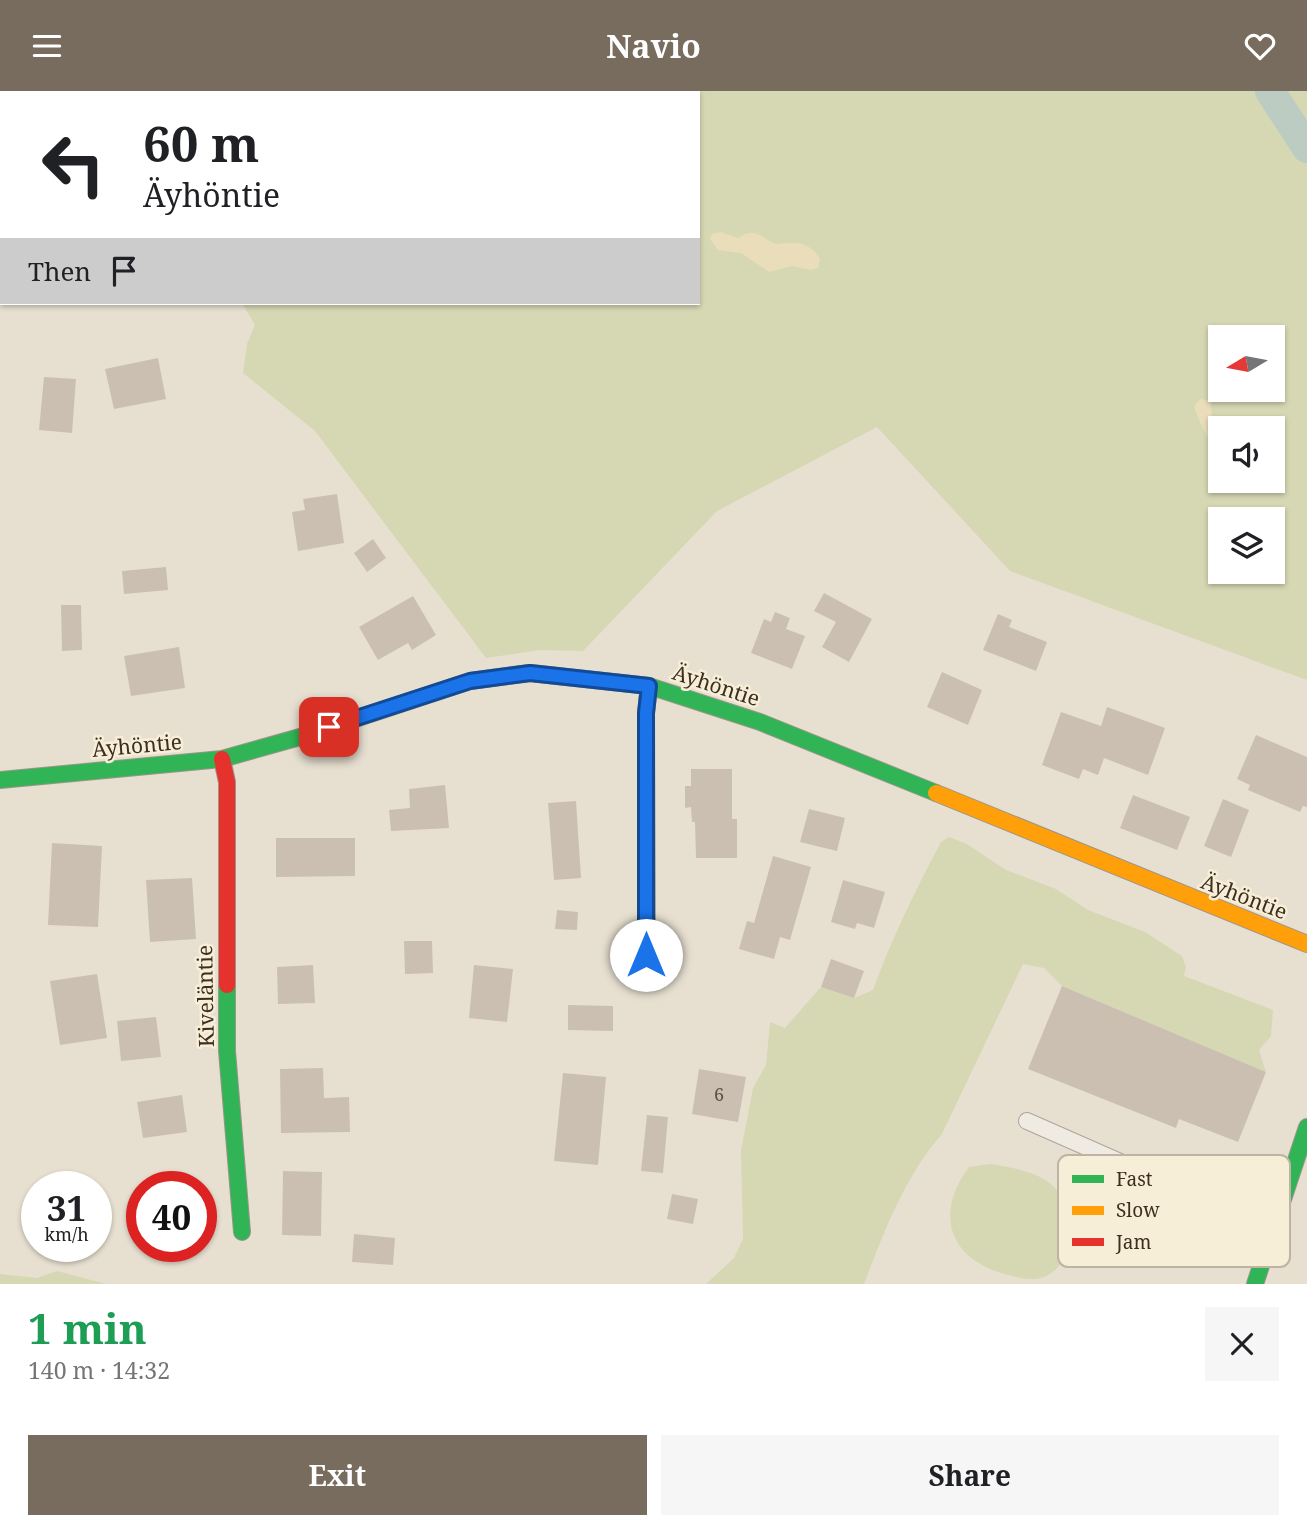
<!DOCTYPE html>
<meta charset="utf-8">
<style>
:root{--surface:#fff;--page:#f6f6f6;--text:#202124;--muted:#757577;--accent:#786c5e}
body{margin:0;font-family:"Noto Serif",serif;background:var(--page);color:var(--text);height:100vh;display:flex;flex-direction:column;font-size:26px;white-space:nowrap}
*{box-sizing:border-box;margin:0}
p{font-size:23px;color:var(--muted)}
.icon{flex:none;width:38px;height:38px;fill:none;stroke:currentColor;stroke-width:2;stroke-linecap:round;stroke-linejoin:round}
.map{position:relative;height:1193px;overflow:hidden}
.panel{display:flex;flex-direction:column;background:var(--surface);flex:1}
.panel>*{flex:none}
.hud{position:absolute;left:0px;top:0px;width:700px;height:214px;box-shadow:0 2px 5px #0004;background:#fff;color:var(--text);overflow:hidden}
.needle{width:46px;rotate:260deg}
.controls{position:absolute;left:1208px;top:234px;display:grid;gap:14px}
.controls a{display:grid;place-items:center;width:77px;height:77px;border-radius:0px;background:var(--surface);box-shadow:0 2px 5px #0004;font-size:35px}
.speed{position:absolute;left:21px;top:1080px;display:flex;gap:14px;font-size:35px;font-weight:700;text-align:center}
.speed>*{display:grid;place-content:center;width:91px;height:91px;border-radius:50%;background:var(--surface);box-shadow:0 2px 5px #0004;line-height:1}
.speed small{font-size:18px;font-weight:400}
.speed .limit{border:10px solid #d22;background:#fff;color:#111}
.pin{position:absolute;display:grid;place-items:center;width:60px;height:60px;color:#fff;margin:-30px;border-radius:14px;box-shadow:0 4px 10px #0006}
.me{position:absolute;width:77px;margin:-38px;rotate:0deg;stroke-linejoin:round;filter:drop-shadow(0 0 5px #0008)}
.turn{display:flex;align-items:center;gap:24px;height:147px;padding:0 28px;font-size:32px}
.turn .icon{width:91px;height:91px;stroke-width:2.5}
.turn b{display:block;font-size:49px;line-height:60px}
.then{display:flex;align-items:center;height:66px;padding:0 28px;background:#0003;gap:14px;font-size:26px}
.round{display:grid;place-items:center;flex:none;width:74px;height:74px;border-radius:0px;background:var(--page)}
.overview{display:flex;align-items:center;justify-content:space-between;height:119px;padding:0 28px}
h1{font-size:42px;font-weight:700;line-height:52px;color:#1e9e55}
.primary-button{display:flex;gap:14px;margin-top:auto;padding:14px 28px}
.primary-button a{flex:1;height:80px;border-radius:0px;background:var(--accent);color:#fff;font-size:28px;font-weight:700;line-height:80px;text-align:center}
.primary-button a+a{background:var(--page);color:var(--text)}
header{display:flex;justify-content:space-between;align-items:center;height:91px;padding:0 28px;background:var(--accent);color:#fff;font-size:32px;font-weight:700}
.map>svg:first-child{display:block}
.green{fill:#d6d7b3;fill-rule:evenodd}
.sand{fill:#eaddb9}
.lines{fill:none;stroke-linecap:round;stroke-linejoin:round}
.canal{stroke:#bcccc2;stroke-width:30}
.building{fill:#cbbfb2}
.lane-casing{stroke:#ada599;stroke-width:18}
.fast-casing{stroke:#9c958a;stroke-width:18}
.slow-casing{stroke:#9c958a;stroke-width:18}
.jam-casing{stroke:#9c958a;stroke-width:18}
.lane{stroke:#efebe3;stroke-width:16}
.fast{stroke:#30b455;stroke-width:16}
.slow{stroke:#ff9f0a;stroke-width:16}
.jam{stroke:#e5322d;stroke-width:16}
.route-casing{stroke:#114b97;stroke-width:18}
.route{stroke:#1a73e8;stroke-width:12}
.labels{text-anchor:middle;stroke-width:5;stroke-linejoin:round;paint-order:stroke}
.number-label{font-size:18px;fill:#605244}
.street-label{font-size:21px;fill:#3d2e20;stroke:#f7eed8}
.key{fill:#f7eed8;stroke:#bfb4a1;stroke-width:2}
.key-label{font-size:19px;fill:#3d2e20}
</style>
<header><svg class="icon" aria-label="menu" viewBox="0 0 24 24"><path d="M4 6h16M4 12h16M4 18h16"/></svg>Navio<svg class="icon" aria-label="heart" viewBox="0 0 24 24"><path d="M12 20l-8-8c-3-5 5-10 8-4 3-6 11-1 8 4z"/></svg></header>
<div class="map">
<svg width="1307" height="1193" viewBox="0 0 1307 1193">
<rect width="100%" height="100%" fill="#e7e0d1"/>
<g class="green">
<path d="M 0,0 L 1307,0 L 1307,589 L 1010,480 L 877,336 L 717,420 L 583,560 L 540,559 L 486,567 L 315,340 L 243,282 L 247,253 L 255,234 L 242,212 L 698,212 L 698,2 L 2,2 L 2,176 ZM 1220,247 L 1272,247 L 1272,299 L 1220,299 ZM 1220,338 L 1272,338 L 1272,390 L 1220,390 ZM 1220,429 L 1272,429 L 1272,481 L 1220,481 Z"/>
<path d="M 949,746 L 967,753 L 1006,779 L 1056,798 L 1088,819 L 1145,841 L 1182,865 L 1186,876 L 1184,885 L 1273,919 L 1271,945 L 1259,959 L 1266,981 L 1062,895 L 1044,877 L 1023,873 L 942,1043 C 905,1085 884,1141 864,1193 L 706,1193 L 734,1167 L 743,1148 L 741,1060 L 753,997 L 766,974 L 770,931 L 785,937 L 821,896 L 854,907 L 873,899 C 892,847 915,800 941,751 Z"/>
<path d="M 990,1073 C 1010,1076 1041,1081 1055,1097 C 1061,1103 1064,1113 1068,1121 C 1075,1132 1073,1144 1069,1157 C 1065,1169 1058,1179 1046,1185 C 1034,1191 1021,1187 1009,1184 C 950,1170 933,1124 969,1076 Z"/>
<path d="M 57,1180 L 106,1193 L 0,1193 L 0,1183 L 37,1187 Z"/>
</g>
<g class="sand">
<path d="M 720,141 L 738,147 C 755,135 760,146 776,153 C 796,151 808,149 820,168 L 818,177 L 811,179 L 792,175 L 769,181 L 741,162 L 718,159 L 710,148 L 712,143 Z"/>
<path d="M 1200,308 L 1211,310 L 1212,331 L 1220,346 L 1220,363 C 1207,349 1200,333 1194,315 Z"/>
<path d="M 1272,367 L 1284,369 L 1282,383 L 1272,386 Z"/>
</g>
<g class="lines">
<path class="canal" d="M 1270,0 L 1307,57"/>
</g>
<g class="building">
<path d="M 158,267 L 166,308 L 114,318 L 105,278 Z"/>
<path d="M 44,286 L 76,288 L 72,342 L 39,339 Z"/>
<path d="M 337,403 L 344,452 L 298,460 L 292,421 L 305,419 L 303,408 Z"/>
<path d="M 373,448 L 386,467 L 367,481 L 354,462 Z"/>
<path d="M 166,476 L 168,499 L 124,503 L 122,480 Z"/>
<path d="M 824,502 L 872,528 L 849,571 L 822,556 L 836,531 L 814,520 Z"/>
<path d="M 413,505 L 436,544 L 412,559 L 408,552 L 378,569 L 359,536 Z"/>
<path d="M 61,514 L 81,514 L 82,559 L 62,560 Z"/>
<path d="M 775,521 L 790,527 L 786,538 L 805,545 L 792,578 L 751,562 L 764,528 L 771,531 Z"/>
<path d="M 998,523 L 1012,529 L 1009,536 L 1047,551 L 1036,580 L 983,559 Z"/>
<path d="M 179,556 L 185,597 L 131,605 L 124,565 Z"/>
<path d="M 942,581 L 982,599 L 968,634 L 927,616 Z"/>
<path d="M 1107,616 L 1165,637 L 1148,684 L 1104,667 L 1098,684 L 1083,678 L 1079,688 L 1042,674 L 1061,621 L 1101,635 Z"/>
<path d="M 1256,644 L 1307,666 L 1307,716 L 1303,715 L 1300,721 L 1248,699 L 1250,694 L 1237,688 Z"/>
<path d="M 691,678 L 732,678 L 732,728 L 737,728 L 737,767 L 696,767 L 695,731 L 692,731 L 691,716 L 685,717 L 685,695 L 691,695 Z"/>
<path d="M 445,694 L 449,737 L 391,740 L 389,719 L 410,717 L 409,698 Z"/>
<path d="M 1133,704 L 1190,726 L 1177,759 L 1120,737 Z"/>
<path d="M 1223,708 L 1249,719 L 1231,766 L 1204,755 Z"/>
<path d="M 576,710 L 581,787 L 554,789 L 548,712 Z"/>
<path d="M 809,718 L 845,727 L 837,760 L 800,751 Z"/>
<path d="M 276,747 L 355,747 L 355,785 L 276,786 Z"/>
<path d="M 52,752 L 102,755 L 98,836 L 48,834 Z"/>
<path d="M 773,765 L 811,776 L 790,849 L 780,846 L 774,868 L 739,858 L 747,830 L 754,832 Z"/>
<path d="M 192,787 L 196,848 L 150,851 L 146,789 Z"/>
<path d="M 843,789 L 885,801 L 874,837 L 857,832 L 855,838 L 831,831 Z"/>
<path d="M 557,819 L 578,821 L 577,839 L 555,838 Z"/>
<path d="M 404,850 L 432,850 L 433,882 L 405,883 Z"/>
<path d="M 831,868 L 864,880 L 854,907 L 821,896 Z"/>
<path d="M 313,874 L 315,912 L 278,913 L 277,876 Z"/>
<path d="M 474,874 L 513,878 L 507,931 L 469,927 Z"/>
<path d="M 97,883 L 107,947 L 60,954 L 50,890 Z"/>
<path d="M 1062,895 L 1266,981 L 1238,1051 L 1179,1028 L 1176,1037 L 1028,978 Z"/>
<path d="M 568,914 L 613,915 L 613,940 L 568,939 Z"/>
<path d="M 156,926 L 161,966 L 121,970 L 117,930 Z"/>
<path d="M 323,977 L 324,1007 L 349,1006 L 350,1041 L 281,1042 L 280,978 Z"/>
<path d="M 699,978 L 746,986 L 738,1031 L 692,1023 Z"/>
<path d="M 563,982 L 606,986 L 598,1074 L 554,1070 Z"/>
<path d="M 182,1004 L 187,1041 L 143,1047 L 137,1011 Z"/>
<path d="M 647,1024 L 668,1026 L 663,1082 L 641,1080 Z"/>
<path d="M 283,1080 L 322,1081 L 321,1145 L 282,1144 Z"/>
<path d="M 672,1103 L 698,1108 L 693,1133 L 667,1128 Z"/>
<path d="M 354,1143 L 395,1147 L 393,1174 L 352,1171 Z"/>
<path d="M 159,1155 L 187,1155 L 187,1156 L 160,1161 Z"/>
</g>
<g class="lines">
<defs>
<path id="lane" d="M 1027,1030 L 1152,1085 L 1191,1091 L 1280,1117"/>
<g id="fast">
<path d="M 0,689 L 222,668 L 307,644 L 470,590 L 530,582 L 649,595 L 760,631 L 936,702"/>
<path d="M 647,864 L 646,622 L 649,595"/>
<path d="M 227,894 L 227,960 L 242,1141"/>
<path d="M 1255,1193 L 1307,1036"/>
</g>
<path id="slow" d="M 936,702 L 1307,853"/>
<path id="jam" d="M 222,668 L 227,691 L 227,894"/>
</defs>
<use href="#lane" class="lane-casing"/>
<use href="#fast" class="fast-casing"/>
<use href="#slow" class="slow-casing"/>
<use href="#jam" class="jam-casing"/>
<use href="#lane" class="lane"/>
<use href="#fast" class="fast"/>
<use href="#slow" class="slow"/>
<use href="#jam" class="jam"/>
</g>
<g class="lines">
<defs>
<path id="route" d="M 329,636 L 470,590 L 530,582 L 649,595 L 646,622 L 646,864"/>
</defs>
<use href="#route" class="route-casing"/>
<use href="#route" class="route"/>
</g>
<g class="labels">
<g class="number-label">
<text x="719" y="1010">6</text>
</g>
<g class="street-label">
<text transform="translate(716 595) rotate(18)" y="7">Äyhöntie</text>
<text transform="translate(137 655) rotate(-5)" y="7">Äyhöntie</text>
<text transform="translate(1244 806) rotate(21)" y="7">Äyhöntie</text>
<text transform="translate(206 905) rotate(-91)" y="7">Kiveläntie</text>
</g>
</g>
<rect x="1058" y="1064" width="232" height="112" rx="10" class="key"/>
<rect x="1072" y="1084" width="32" height="8" fill="#30b455"/>
<rect x="1072" y="1115" width="32" height="9" fill="#ff9f0a"/>
<rect x="1072" y="1147" width="32" height="8" fill="#e5322d"/>
<g class="key-label">
<text x="1116" y="1095">Fast</text>
<text x="1116" y="1126">Slow</text>
<text x="1116" y="1158">Jam</text>
</g>
</svg>
<div class="controls">
<a><svg class="needle" viewBox="-14 -14 28 28"><path d="M0-13l5 13h-10z" fill="#e53935"/><path d="M0 13l5-13h-10z" fill="#757577"/></svg></a>
<a><svg class="icon" aria-label="sound" viewBox="0 0 24 24"><path d="M4 9h4l5-4v14l-5-4H4zM17 9q2 3 0 6"/></svg></a>
<a><svg class="icon" aria-label="layers" viewBox="0 0 24 24"><path d="M12 4l9 5-9 5-9-5zM3 14l9 5 9-5"/></svg></a>
</div>
<div class="speed"><div>31<small>km/h</small></div><div class="limit">40</div></div>
<div class="pin" style="left:329px;top:636px;background:#d93025"><svg class="icon" aria-label="arrive" viewBox="0 0 24 24"><path d="M6 21V4h12l-3 4 3 4H6"/></svg></div>
<svg class="me" style="left:646px;top:864px" viewBox="-20 -20 40 40"><circle r="19" fill="#fff"/><path d="M0-13L10 11 0 6-10 11z" fill="#1a73e8"/></svg>
<div class="hud">
<div class="turn"><svg class="icon" aria-label="left" viewBox="0 0 24 24"><path d="M17 20v-9H6M10 6l-5 5 5 5"/></svg><div><b>60 m</b>Äyhöntie</div></div>
<div class="then">Then<svg class="icon" aria-label="arrive" viewBox="0 0 24 24"><path d="M6 21V4h12l-3 4 3 4H6"/></svg></div>
</div>
</div>
<section class="panel">
<div class="overview"><div><h1>1 min</h1><p>140 m · 14:32</p></div><a class="round"><svg class="icon" aria-label="close" viewBox="0 0 24 24"><path d="M6 6l12 12M18 6L6 18"/></svg></a></div>
<div class="primary-button"><a>Exit</a><a>Share</a></div>
</section>
